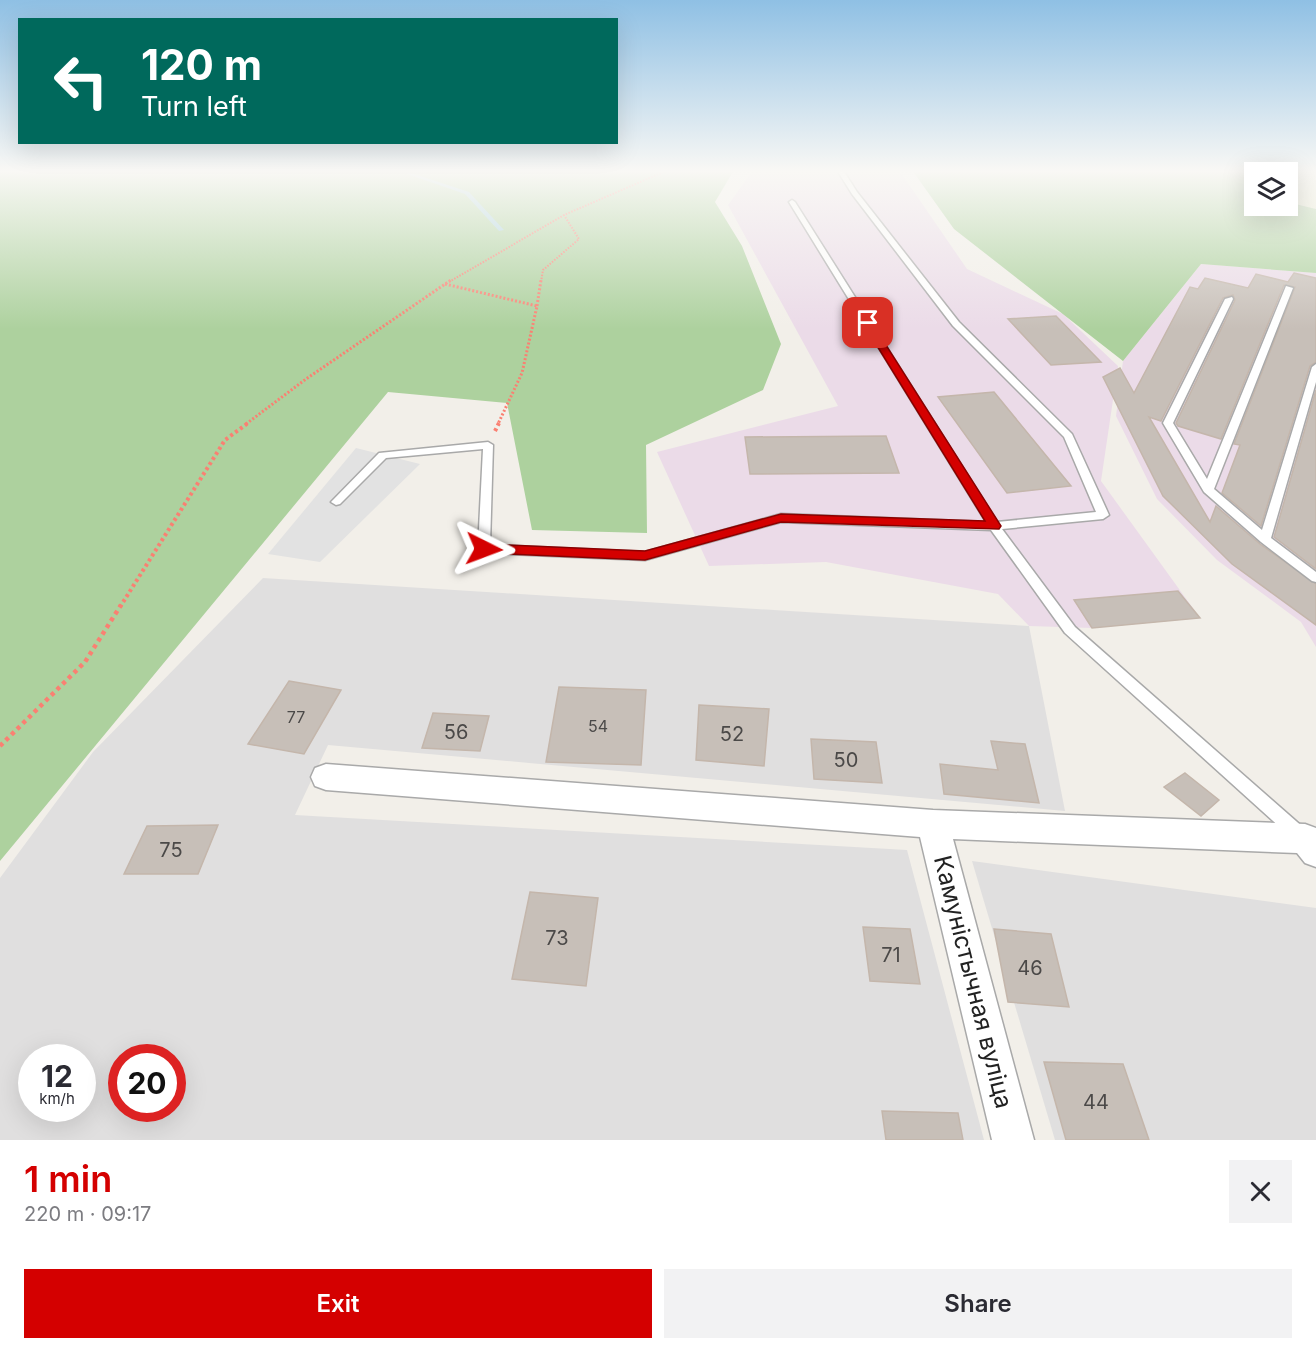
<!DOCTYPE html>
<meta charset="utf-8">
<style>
:root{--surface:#fff;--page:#f2f2f3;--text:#2b2b33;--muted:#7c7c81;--accent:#d40000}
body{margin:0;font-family:Inter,sans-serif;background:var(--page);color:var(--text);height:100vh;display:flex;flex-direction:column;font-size:22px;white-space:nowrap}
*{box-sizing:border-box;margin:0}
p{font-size:20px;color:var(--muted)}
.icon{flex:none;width:33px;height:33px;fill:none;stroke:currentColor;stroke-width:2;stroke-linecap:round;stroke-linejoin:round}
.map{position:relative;height:1140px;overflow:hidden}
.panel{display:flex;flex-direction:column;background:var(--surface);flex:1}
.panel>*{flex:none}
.guide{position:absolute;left:18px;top:18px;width:600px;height:126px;border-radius:0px;box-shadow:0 6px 24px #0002;background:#00695c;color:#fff;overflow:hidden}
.controls{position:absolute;left:1244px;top:162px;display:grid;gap:12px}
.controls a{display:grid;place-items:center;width:54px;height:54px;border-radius:0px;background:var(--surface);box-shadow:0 6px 24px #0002;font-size:30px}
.speed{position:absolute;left:18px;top:1044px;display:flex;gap:12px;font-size:30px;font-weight:700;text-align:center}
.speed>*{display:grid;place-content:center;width:78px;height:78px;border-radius:50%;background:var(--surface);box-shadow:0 6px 24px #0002;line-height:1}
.speed small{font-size:15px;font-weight:400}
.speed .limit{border:9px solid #d22;background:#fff;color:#111}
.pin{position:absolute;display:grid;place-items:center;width:51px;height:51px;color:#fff;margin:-26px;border-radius:12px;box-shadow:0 3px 9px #0006}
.me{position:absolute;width:66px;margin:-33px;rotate:93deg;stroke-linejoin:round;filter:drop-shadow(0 0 4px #0008)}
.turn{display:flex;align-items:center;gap:21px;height:126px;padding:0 24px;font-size:27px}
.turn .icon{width:78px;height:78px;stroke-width:2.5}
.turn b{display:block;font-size:42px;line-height:51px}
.round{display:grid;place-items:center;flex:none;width:63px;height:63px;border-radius:0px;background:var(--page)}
.head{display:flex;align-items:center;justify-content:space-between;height:102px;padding:0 24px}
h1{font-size:36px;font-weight:600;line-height:45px;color:var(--accent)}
.cta{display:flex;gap:12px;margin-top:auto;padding:12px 24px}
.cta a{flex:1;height:69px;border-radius:0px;background:var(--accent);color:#fff;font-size:24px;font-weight:600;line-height:69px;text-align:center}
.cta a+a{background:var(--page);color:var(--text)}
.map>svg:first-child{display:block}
.residential{fill:#e0dfdf;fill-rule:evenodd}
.industrial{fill:#ebdbe8}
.farmland{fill:#eef0d5}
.forest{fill:#add19e}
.parking{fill:#e2e2e2}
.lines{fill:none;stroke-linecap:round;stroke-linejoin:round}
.stream{fill:#aad3df;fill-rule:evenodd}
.building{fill:#c7bfb8;stroke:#c4b6ab;stroke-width:1.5}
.service-casing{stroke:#a9a9a9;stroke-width:3}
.minor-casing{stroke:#a9a9a9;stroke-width:3}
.path-far3{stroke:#fa8072;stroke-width:2;stroke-dasharray:1.5 1.5;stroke-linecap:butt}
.path-far2{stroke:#fa8072;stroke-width:3;stroke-dasharray:2 2;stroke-linecap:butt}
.path-far1{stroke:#fa8072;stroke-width:4;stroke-dasharray:3 3;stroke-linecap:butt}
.path{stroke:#fa8072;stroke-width:4.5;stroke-dasharray:4 4;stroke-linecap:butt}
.service{fill:#fff;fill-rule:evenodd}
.minor{fill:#fff;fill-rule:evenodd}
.route{fill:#d40000;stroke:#8a0000;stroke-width:1.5}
.labels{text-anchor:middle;stroke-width:5;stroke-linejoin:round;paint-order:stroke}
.number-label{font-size:16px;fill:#4b4948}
.near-number-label{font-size:20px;fill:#4b4948}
.near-street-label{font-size:24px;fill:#222;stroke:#fff}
</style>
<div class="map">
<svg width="1316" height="1140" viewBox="0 0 1316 1140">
<rect width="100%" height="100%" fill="#f2efe9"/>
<g class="residential">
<path d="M 263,578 L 1029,626 L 1065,811 L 328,745 L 295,815 L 907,850 L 984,1140 L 0,1140 L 0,878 L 93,752 ZM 32,1058 L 82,1058 L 82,1108 L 32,1108 ZM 122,1058 L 172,1058 L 172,1108 L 122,1108 Z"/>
<path d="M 972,861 L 1316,908 L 1316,1140 L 1055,1140 Z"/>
</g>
<g class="industrial">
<path d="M 753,170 L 899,170 L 967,269 L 1063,314 L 1118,366 L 1101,481 L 1200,618 L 1092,628 L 1029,626 L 998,594 L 826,562 L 709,566 L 657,452 L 838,406 L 728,205 Z"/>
<path d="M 1201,264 L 1316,273 L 1316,647 L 1301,622 L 1217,560 L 1157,499 L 1116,416 L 1123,361 Z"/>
</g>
<path class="farmland" d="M 1237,170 L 1316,170 L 1316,209 L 1287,202 L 1287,172 L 1254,174 Z"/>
<g class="forest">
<path d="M 0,170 L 734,170 L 715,202 L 742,246 L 781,344 L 763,390 L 646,445 L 647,533 L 532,530 L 507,403 L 388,392 L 0,861 Z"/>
<path d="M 912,170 L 1237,170 L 1254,174 L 1254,206 L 1287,206 L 1287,202 L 1316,209 L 1316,273 L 1201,264 L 1123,361 L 954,229 Z"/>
</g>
<path class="parking" d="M 356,448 L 420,464 L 320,562 L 268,554 Z"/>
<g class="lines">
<path class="stream" d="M 396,170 L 402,170 L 469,192 L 504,230 L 499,231 L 465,194 Z"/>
</g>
<g class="building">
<path d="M 1294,273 L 1316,278 L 1316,362 L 1310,366 L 1261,526 L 1222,493 L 1240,445 L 1234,444 L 1295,287 L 1284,285 L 1221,439 L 1178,426 L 1176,423 L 1235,300 L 1233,295 L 1223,298 L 1161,421 L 1149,417 L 1210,522 L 1216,506 L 1260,544 L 1316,584 L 1316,625 L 1232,564 L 1163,496 L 1103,377 L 1120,368 L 1134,393 L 1190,287 L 1198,289 L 1205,278 L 1248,288 L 1256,274 L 1288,282 Z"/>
<path d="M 1056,316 L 1101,362 L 1051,365 L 1008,319 Z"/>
<path d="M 1316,390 L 1316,569 L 1274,537 Z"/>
<path d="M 994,392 L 1071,486 L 1007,493 L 938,397 Z"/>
<path d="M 886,436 L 899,473 L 750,474 L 745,437 Z"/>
<path d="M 1178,591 L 1200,618 L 1092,628 L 1074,600 Z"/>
<path d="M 289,681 L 341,690 L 304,754 L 248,744 Z"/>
<path d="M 559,687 L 646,690 L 641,765 L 546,762 Z"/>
<path d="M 699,705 L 769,709 L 764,766 L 696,760 Z"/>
<path d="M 433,713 L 489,716 L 480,751 L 422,748 Z"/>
<path d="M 811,739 L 876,742 L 882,783 L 814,779 Z"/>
<path d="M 991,741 L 1025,744 L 1039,803 L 944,794 L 940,764 L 998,770 Z"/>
<path d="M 1185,773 L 1219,800 L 1201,816 L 1164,787 Z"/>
<path d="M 218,825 L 198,874 L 124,874 L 147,826 Z"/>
<path d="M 530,892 L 598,898 L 586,986 L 512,979 Z"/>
<path d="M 863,927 L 910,929 L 920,984 L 870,981 Z"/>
<path d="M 994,929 L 1051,934 L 1069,1007 L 1008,1002 Z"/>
<path d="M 1044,1062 L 1123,1064 L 1149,1140 L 1066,1140 Z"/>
<path d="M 882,1111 L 958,1113 L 963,1140 L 886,1140 Z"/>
</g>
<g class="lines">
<defs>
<g id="service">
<path d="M 837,170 L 843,170 L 857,192 L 959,322 L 1072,434 L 1109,515 L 1103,519 L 1002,529 L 1075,627 L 1305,829 L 1307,834 L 1305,839 L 1299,841 L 1293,839 L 1065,633 L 991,530 L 781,522 L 645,560 L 484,553 L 478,549 L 483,449 L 386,458 L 340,504 L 336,505 L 331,502 L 379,453 L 488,442 L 493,445 L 490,545 L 645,552 L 781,514 L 986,522 L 789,202 L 792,200 L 795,202 L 997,522 L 1096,512 L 1064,437 L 953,326 L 852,194 Z"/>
<path d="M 1286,286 L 1293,288 L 1214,489 L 1262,530 L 1312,367 L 1316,364 L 1316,382 L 1271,538 L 1316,572 L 1316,582 L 1312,581 L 1261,542 L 1204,492 L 1163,423 L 1225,299 L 1232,297 L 1233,299 L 1173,423 L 1207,479 Z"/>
</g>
<path id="minor" d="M 326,764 L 933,810 L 1305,824 L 1316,828 L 1316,867 L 1305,863 L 1297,853 L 953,839 L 1034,1140 L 992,1140 L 920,837 L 326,790 L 315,786 L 311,777 L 315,768 Z"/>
</defs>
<use href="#service" class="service-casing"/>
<use href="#minor" class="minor-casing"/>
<g class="path-far3">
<path d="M 449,282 L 564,215 L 668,170"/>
<path d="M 541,282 L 543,270 L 579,239 L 564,215"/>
</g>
<g class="path-far2">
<path d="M 445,284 L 537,306 L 522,373 L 498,424"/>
<path d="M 537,306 L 541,280"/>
<path d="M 246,424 L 306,379 L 451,280"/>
</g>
<g class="path-far1">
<path d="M 495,431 L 499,423"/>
<path d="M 120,607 L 225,440 L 248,423"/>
</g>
<path class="path" d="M 0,746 L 85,662 L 121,605"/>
<use href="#service" class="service"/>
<use href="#minor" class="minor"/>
</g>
<linearGradient id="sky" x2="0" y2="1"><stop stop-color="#8fc0e4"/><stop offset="0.52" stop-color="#f9f8f5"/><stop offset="1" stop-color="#f9f8f5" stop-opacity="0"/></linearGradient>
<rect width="1316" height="329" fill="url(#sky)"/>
<path class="route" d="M 868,321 L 872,323 L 1001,526 L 999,529 L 781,522 L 645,560 L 484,553 L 478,549 L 484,544 L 645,551 L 781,514 L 985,521 L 863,323 Z"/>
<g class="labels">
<g class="number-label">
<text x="296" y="723">77</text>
<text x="598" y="732">54</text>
</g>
<g class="near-number-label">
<text x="456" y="739">56</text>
<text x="732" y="741">52</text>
<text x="846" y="767">50</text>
<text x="171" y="857">75</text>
<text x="557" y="945">73</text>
<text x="891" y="962">71</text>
<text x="1030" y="975">46</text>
<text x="1096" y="1109">44</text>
</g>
<g class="near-street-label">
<text transform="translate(973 982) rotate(76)" y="8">Камуністычная вуліца</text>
</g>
</g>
</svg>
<div class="controls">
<a><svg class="icon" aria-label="layers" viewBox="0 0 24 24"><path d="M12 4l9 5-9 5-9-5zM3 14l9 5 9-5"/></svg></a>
</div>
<div class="speed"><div>12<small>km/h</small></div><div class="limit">20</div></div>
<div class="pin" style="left:868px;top:323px;background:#d93025"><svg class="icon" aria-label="arrive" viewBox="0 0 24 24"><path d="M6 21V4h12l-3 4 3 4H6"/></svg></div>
<svg class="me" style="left:484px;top:549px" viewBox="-20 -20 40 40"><path d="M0-17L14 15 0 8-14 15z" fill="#d40000" stroke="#fff" stroke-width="4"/></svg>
<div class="guide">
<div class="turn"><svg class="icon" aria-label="left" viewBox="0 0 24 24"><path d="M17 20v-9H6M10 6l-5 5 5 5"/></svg><div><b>120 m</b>Turn left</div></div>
</div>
</div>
<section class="panel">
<div class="head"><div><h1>1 min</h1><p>220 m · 09:17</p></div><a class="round"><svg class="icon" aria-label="close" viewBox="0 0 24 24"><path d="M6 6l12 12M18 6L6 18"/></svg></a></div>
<div class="cta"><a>Exit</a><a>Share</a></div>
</section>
